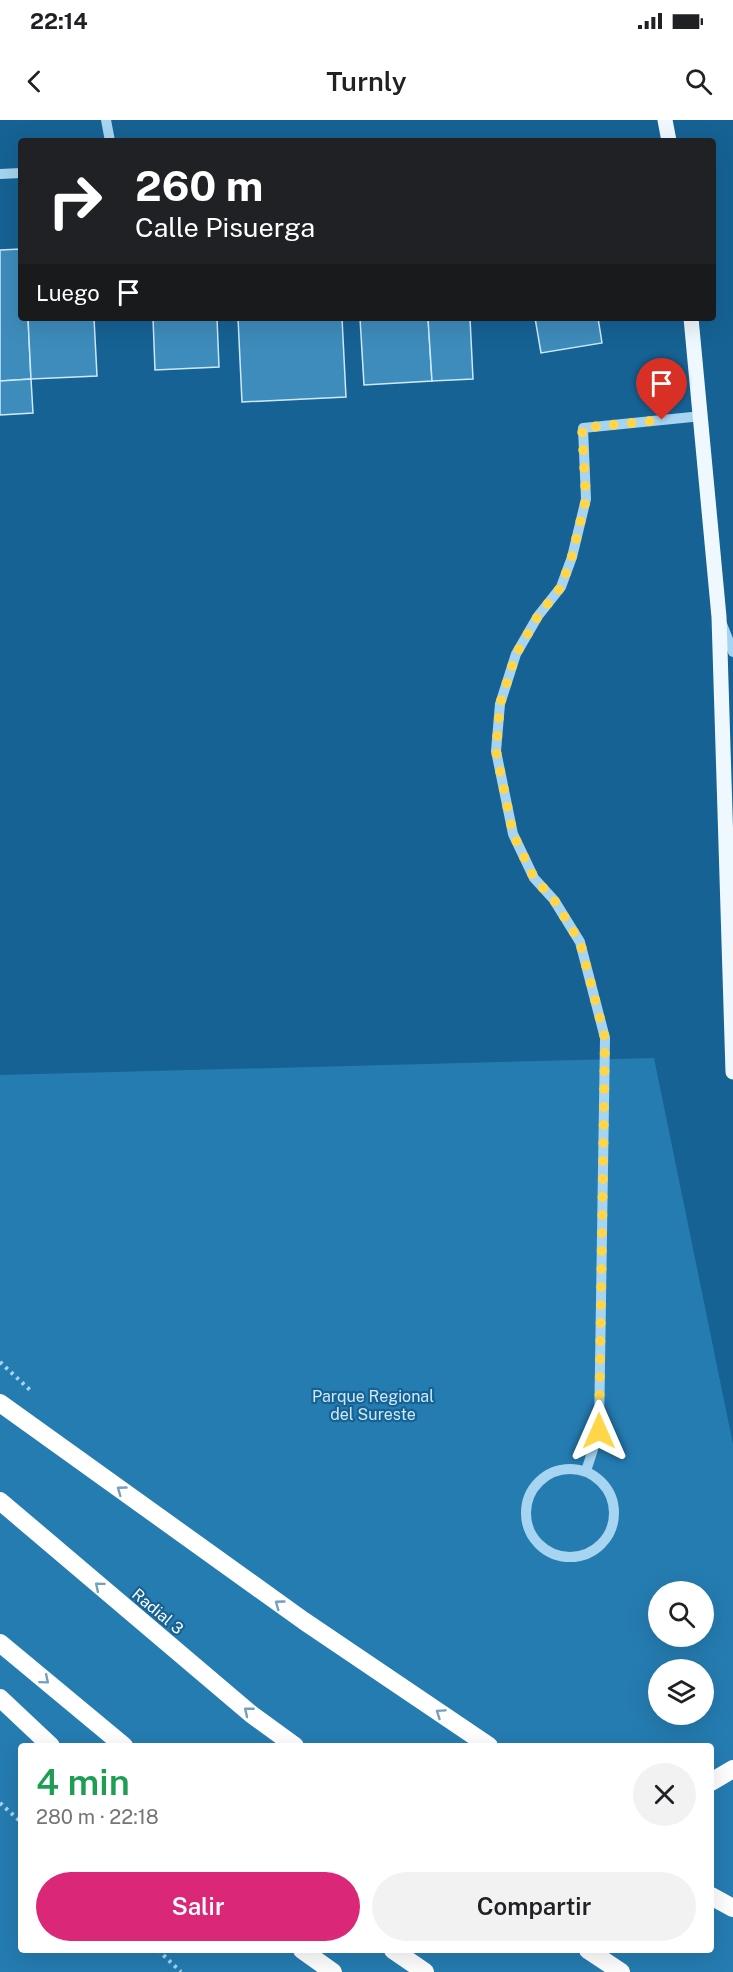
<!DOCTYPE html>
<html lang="es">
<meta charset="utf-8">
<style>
:root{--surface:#fff;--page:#f2f2f2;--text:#202124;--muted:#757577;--accent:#db2777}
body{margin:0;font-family:"Public Sans",sans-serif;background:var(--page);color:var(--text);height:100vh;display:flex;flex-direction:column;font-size:22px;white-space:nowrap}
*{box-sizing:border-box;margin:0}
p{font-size:20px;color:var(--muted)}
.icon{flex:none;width:33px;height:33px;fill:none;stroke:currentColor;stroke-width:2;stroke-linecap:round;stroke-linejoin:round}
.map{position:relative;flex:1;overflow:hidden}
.panel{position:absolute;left:18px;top:1623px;width:696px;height:210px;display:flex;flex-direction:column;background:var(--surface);border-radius:6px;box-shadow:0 6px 24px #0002}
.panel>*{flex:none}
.banner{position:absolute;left:18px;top:18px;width:698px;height:183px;border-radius:6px;box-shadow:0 6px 24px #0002;background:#202124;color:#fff;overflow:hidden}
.buttons{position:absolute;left:648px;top:1461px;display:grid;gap:12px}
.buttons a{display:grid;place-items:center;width:66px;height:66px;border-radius:50%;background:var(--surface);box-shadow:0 6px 24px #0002;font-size:30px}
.pin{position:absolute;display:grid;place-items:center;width:51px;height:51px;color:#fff;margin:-62px -26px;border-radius:50% 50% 50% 0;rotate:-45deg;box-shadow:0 0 6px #0007}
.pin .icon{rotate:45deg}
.me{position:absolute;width:66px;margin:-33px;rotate:0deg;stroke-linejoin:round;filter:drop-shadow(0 0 4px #0008)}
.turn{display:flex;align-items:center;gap:21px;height:126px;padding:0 18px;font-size:27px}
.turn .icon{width:78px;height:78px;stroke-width:2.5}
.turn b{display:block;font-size:42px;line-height:51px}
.then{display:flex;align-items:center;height:57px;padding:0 18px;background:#0003;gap:12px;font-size:22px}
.round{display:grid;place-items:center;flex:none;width:63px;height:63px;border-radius:32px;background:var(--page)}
.summary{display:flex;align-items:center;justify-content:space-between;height:102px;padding:0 18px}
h1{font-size:36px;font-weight:600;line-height:45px;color:#1e9e55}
.action{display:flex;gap:12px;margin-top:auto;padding:12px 18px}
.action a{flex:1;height:69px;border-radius:36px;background:var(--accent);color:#fff;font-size:24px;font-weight:600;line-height:69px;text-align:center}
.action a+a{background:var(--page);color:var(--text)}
.status{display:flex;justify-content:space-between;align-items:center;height:42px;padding:0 30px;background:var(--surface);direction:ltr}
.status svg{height:16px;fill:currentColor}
header{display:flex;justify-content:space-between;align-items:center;height:78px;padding:0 18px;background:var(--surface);font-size:27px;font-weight:600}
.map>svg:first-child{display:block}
.green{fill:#257cb1;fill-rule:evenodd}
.building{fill:#3e8cbc;stroke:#cdeafc;stroke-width:1.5}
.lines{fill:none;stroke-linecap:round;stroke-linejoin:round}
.path{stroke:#a6d4f1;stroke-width:4;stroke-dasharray:3 4.5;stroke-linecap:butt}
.minor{stroke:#a6d4f1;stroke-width:10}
.major{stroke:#f0f8ff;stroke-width:15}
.highway{stroke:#fff;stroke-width:18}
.oneway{stroke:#73a1bf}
.route{stroke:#ffd54a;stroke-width:10;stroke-dasharray:0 18}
.labels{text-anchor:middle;stroke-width:4.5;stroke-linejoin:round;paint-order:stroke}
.park-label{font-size:16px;fill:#cdeafc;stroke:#166294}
.street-label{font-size:16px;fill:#fff;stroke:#166294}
</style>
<div class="status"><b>22:14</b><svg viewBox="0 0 49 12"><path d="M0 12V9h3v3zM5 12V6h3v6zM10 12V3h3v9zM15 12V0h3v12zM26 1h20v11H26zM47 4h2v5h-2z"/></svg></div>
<header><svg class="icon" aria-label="back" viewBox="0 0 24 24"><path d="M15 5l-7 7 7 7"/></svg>Turnly<svg class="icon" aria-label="search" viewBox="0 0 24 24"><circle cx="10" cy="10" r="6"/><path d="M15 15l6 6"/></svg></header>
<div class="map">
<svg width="733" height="1852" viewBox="0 0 733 1852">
<rect width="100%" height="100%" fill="#166294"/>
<path class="green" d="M 654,938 L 733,1324 L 733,1852 L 0,1852 L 0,955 ZM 658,1472 L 704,1472 L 704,1516 L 658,1516 ZM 658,1550 L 704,1550 L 704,1594 L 658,1594 ZM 21,1626 L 711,1626 L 711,1830 L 21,1830 Z"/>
<g class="building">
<path d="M 21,129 L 21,198 L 28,198 L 31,259 L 0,261 L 0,130 Z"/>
<path d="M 28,198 L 94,198 L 97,256 L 31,259 Z"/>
<path d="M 153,198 L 217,198 L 219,247 L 155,250 Z"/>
<path d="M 238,198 L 342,198 L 346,277 L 242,282 Z"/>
<path d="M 360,198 L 428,198 L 432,261 L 364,265 Z"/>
<path d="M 428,198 L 470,198 L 473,259 L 432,261 Z"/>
<path d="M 535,198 L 598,198 L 602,223 L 541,233 Z"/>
<path d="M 31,259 L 33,293 L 0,295 L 0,261 Z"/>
</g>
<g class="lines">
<g class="path">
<path d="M 0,1242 L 30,1270"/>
<path d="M 0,1683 L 21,1702"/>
<path d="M 158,1830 L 181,1852"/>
</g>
<g class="minor">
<path d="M 106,0 L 110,21"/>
<path d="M 0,54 L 21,53"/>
<path d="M 722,504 L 733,532"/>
<circle cx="570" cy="1393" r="44"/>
<path d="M 586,1351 L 599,1311 L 605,918 L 580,822 L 554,780 L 534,758 L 513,714 L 496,631 L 500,584 L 516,534 L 538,496 L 561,467 L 572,437 L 586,379 L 583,308 L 702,296"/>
</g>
<g class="major">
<path d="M 665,0 L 669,21"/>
<path d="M 691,198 L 719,497 L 733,952"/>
</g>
<g class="highway">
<path d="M 0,1283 L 304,1501 L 489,1626"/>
<path d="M 0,1381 L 251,1594 L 295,1626"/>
<path d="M 0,1523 L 124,1626"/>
<path d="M 0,1578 L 51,1626"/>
<path d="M 711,1662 L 733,1649"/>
<path d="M 711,1776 L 733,1788"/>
<path d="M 302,1830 L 333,1852"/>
<path d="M 393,1830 L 425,1852"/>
<path d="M 588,1830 L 621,1852"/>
</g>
</g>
<defs><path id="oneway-chevron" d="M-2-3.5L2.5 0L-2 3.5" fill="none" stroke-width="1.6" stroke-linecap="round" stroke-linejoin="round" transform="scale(1.5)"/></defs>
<g class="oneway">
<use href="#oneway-chevron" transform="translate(121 1370) rotate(-144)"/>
<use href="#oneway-chevron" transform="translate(99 1466) rotate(-140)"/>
<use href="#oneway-chevron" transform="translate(279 1484) rotate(-144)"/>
<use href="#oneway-chevron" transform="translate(45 1560) rotate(40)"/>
<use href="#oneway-chevron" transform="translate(248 1591) rotate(-141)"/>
<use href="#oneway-chevron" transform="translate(440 1593) rotate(-146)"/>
</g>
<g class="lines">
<path class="route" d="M 599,1311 L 605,918 L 580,822 L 554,780 L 534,758 L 513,714 L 496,631 L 500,584 L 516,534 L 538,496 L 561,467 L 572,436 L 586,379 L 582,308 L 662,300"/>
</g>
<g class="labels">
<g class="park-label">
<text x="373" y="1282">Parque Regional<tspan x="373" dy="18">del Sureste</tspan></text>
</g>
<g class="street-label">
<text transform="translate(158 1491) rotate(40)" y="6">Radial 3</text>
</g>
</g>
</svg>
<div class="buttons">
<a><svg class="icon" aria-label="search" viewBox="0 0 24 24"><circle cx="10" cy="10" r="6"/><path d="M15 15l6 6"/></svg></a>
<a><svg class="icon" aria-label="layers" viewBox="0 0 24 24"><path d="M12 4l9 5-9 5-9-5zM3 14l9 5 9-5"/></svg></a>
</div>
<div class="pin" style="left:662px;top:300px;background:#d93025"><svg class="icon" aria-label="arrive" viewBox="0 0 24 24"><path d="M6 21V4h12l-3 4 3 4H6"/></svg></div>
<svg class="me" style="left:599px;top:1311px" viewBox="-20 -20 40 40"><path d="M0-17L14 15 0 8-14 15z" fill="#ffd54a" stroke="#fff" stroke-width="4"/></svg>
<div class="banner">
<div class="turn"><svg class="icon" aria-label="right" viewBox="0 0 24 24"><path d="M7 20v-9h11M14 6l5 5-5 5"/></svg><div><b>260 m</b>Calle Pisuerga</div></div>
<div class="then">Luego<svg class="icon" aria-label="arrive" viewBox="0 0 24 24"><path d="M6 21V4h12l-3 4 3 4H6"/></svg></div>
</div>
<section class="panel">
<div class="summary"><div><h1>4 min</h1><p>280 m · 22:18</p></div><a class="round"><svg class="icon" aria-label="close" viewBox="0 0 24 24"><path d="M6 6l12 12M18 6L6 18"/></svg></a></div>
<div class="action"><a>Salir</a><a>Compartir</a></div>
</section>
</div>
